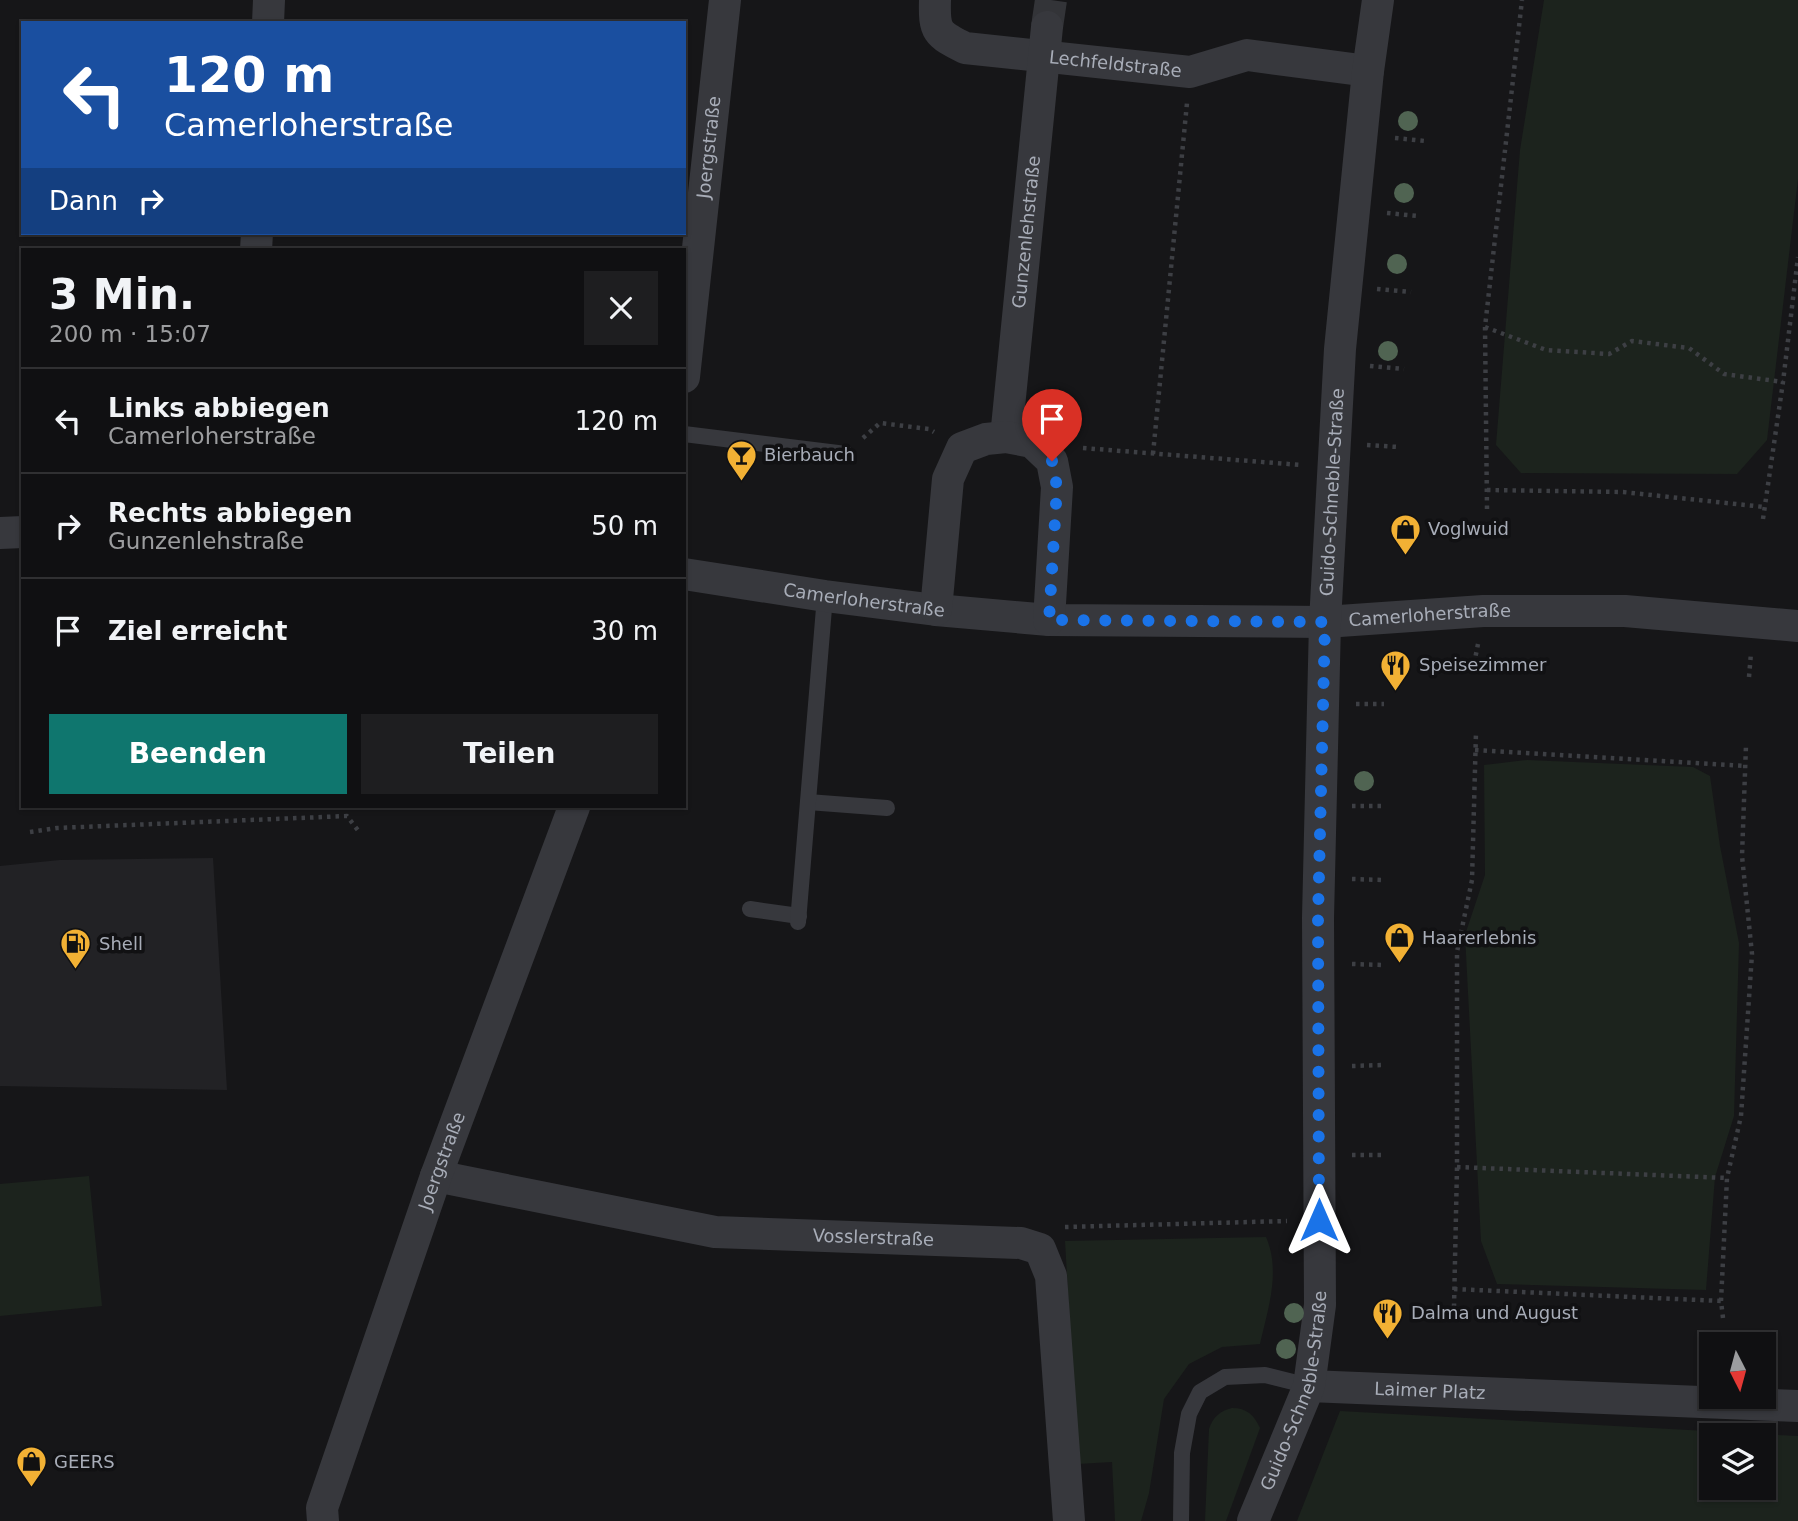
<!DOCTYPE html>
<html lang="de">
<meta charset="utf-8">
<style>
:root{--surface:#101012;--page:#1e1e20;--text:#f1f3f6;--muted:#9c9d9f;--line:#303032;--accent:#0f766e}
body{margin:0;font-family:"DejaVu Sans",sans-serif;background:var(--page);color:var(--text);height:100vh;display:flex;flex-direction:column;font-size:26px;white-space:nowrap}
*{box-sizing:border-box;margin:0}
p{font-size:23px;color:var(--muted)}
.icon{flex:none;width:38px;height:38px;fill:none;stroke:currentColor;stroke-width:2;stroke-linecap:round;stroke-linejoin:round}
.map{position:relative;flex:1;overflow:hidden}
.panel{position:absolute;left:21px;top:248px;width:665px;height:560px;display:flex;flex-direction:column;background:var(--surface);border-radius:0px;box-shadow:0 2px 5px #0004,0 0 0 2px var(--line)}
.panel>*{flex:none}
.top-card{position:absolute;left:21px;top:21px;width:665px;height:214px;border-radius:0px;box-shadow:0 2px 5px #0004,0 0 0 2px var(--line);background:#1a4fa0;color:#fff;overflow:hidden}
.needle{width:46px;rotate:174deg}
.controls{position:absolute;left:1699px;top:1332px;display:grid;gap:14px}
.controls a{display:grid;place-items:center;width:77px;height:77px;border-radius:0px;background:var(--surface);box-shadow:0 2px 5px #0004,0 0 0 2px var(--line);font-size:35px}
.pin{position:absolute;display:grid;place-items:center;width:60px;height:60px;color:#fff;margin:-72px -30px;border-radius:50% 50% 50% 0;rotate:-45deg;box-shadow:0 0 7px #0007}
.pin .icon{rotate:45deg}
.me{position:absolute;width:77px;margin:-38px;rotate:0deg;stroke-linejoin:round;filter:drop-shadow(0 0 5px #0008)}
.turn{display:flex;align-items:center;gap:24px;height:147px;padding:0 28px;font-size:32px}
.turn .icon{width:91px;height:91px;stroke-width:2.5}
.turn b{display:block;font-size:49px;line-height:60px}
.then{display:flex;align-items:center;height:66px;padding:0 28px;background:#0003;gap:14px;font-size:26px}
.round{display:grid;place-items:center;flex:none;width:74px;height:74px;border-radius:0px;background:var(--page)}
.headline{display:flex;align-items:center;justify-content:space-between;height:119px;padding:0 28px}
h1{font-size:42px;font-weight:700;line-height:52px}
.cta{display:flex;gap:14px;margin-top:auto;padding:14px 28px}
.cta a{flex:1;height:80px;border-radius:0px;background:var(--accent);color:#fff;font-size:28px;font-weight:700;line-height:80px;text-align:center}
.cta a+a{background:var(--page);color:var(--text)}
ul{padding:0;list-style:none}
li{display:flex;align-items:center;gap:21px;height:105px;padding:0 28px;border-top:2px solid var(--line)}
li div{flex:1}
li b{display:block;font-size:26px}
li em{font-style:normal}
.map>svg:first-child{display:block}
.built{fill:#222225}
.green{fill:#1c231d;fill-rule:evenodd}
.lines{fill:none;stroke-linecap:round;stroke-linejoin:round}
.street-tunnel{stroke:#333438;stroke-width:32;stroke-dasharray:32 16;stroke-linecap:butt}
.path{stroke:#3d3f44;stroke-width:4.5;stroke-dasharray:3.5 5;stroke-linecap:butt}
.lane{stroke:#37383d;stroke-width:16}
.street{stroke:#37383d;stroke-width:32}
.tree{fill:#506452}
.route{stroke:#1a73e8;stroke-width:12;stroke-dasharray:0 21.6}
.labels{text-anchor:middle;stroke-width:7;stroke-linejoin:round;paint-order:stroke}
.street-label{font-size:18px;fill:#a8adb8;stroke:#111113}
.poi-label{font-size:18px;fill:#a8adb8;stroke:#111113;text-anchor:start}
</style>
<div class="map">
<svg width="1798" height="1521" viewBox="0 0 1798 1521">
<rect width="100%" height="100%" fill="#161618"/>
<path class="built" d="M 213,858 L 227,1090 L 0,1086 L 0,866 L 60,860 Z"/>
<g class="green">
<path d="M 1544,0 L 1798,0 L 1798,179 L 1767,440 L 1737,474 L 1521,473 L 1496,445 L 1520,150 Z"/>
<path d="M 1527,760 L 1693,767 L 1710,776 L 1720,846 L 1739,943 L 1734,1116 L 1715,1177 L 1706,1290 L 1497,1284 L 1481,1241 L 1465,935 L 1485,875 L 1484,765 Z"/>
<path d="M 89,1176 L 102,1306 L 0,1316 L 0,1184 Z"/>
<path d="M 1266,1237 C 1281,1271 1268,1309 1260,1344 L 1222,1347 L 1189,1364 L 1164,1399 L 1149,1493 L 1141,1521 L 1115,1521 L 1112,1462 L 1078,1464 L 1065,1241 Z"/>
<path d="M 1232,1408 C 1247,1408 1254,1415 1260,1428 L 1226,1521 L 1205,1521 L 1209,1429 C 1213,1417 1220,1411 1232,1408 Z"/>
<path d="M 1340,1411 L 1798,1436 L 1798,1521 L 1297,1521 ZM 1764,1435 L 1764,1488 L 1712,1488 L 1712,1435 Z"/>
</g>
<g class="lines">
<path class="street-tunnel" d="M 1047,27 L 1051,0"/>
<g class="path">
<path d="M 1395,138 L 1425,141"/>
<path d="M 1387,213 L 1418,216"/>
<path d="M 1377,289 L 1411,292"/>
<path d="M 1485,327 L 1546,350 L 1609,354 L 1632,341 L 1689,348 L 1724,374 L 1783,382"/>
<path d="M 1370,366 L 1404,369"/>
<path d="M 863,438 L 880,423 L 929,429 L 934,432"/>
<path d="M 1367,445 L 1398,447"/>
<path d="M 1083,448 L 1301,465"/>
<path d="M 1153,454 L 1187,103"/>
<path d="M 1487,490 L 1623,492 L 1764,507"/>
<path d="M 1487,509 L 1485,327 L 1522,0"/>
<path d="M 1763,519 L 1783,382 L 1798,257"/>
<path d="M 1474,664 L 1478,644"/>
<path d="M 1749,677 L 1751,653"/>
<path d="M 1356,704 L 1384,704"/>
<path d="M 1475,750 L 1745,766"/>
<path d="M 1352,806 L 1383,806"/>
<path d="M 30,832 L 57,828 L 347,816 L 360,833"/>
<path d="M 1352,879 L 1383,880"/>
<path d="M 1352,964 L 1383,965"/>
<path d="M 1352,1066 L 1383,1065"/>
<path d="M 1352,1155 L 1383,1155"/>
<path d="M 1457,1167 L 1727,1178"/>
<path d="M 1065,1227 L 1287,1221"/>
<path d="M 1454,1289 L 1721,1301"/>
<path d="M 1454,1307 L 1457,1167 L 1457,952 L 1472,880 L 1476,732"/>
<path d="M 1723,1318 L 1721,1301 L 1727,1178 L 1741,1116 L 1752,954 L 1742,856 L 1746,745"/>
</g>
<g class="lane">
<path d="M 684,434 L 846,454"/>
<path d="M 808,802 L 887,808"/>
<path d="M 750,909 L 799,916"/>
<path d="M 798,922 L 825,596"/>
<path d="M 1181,1521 L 1182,1453 L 1189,1414 L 1200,1392 L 1225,1377 L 1265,1375 L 1309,1386"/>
</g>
<g class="street">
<path id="s1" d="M 935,0 C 934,32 937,34 965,48 L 1190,72 L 1247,55 L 1368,71"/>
<path d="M 268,23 L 269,0"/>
<path d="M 256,250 L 257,233"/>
<path id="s2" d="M 684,377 L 725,0"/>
<path id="s3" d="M 1006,437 L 1047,27"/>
<path d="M 0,533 L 23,532"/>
<path id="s4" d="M 684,574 L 825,596 L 936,610 L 1049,620 L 1325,622 L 1483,611 L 1625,611 L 1798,626"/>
<path d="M 936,610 L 948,479 L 962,448 L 986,439 L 1006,437 L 1032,442 L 1052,461 L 1057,487 L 1049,620"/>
<path id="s5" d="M 436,1176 L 715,1232 L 1021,1243 L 1040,1249 L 1051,1276 L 1069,1521"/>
<path id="s6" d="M 1309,1386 L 1798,1406"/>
<path id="s7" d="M 323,1521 L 322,1508 L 436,1176 L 574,807"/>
<path id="s8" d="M 1253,1521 L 1309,1386 L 1320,1305 L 1318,918 L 1325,622 L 1340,349 L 1368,71 L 1378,0"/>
</g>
</g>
<g class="tree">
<circle cx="1408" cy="121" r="10"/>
<circle cx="1404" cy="193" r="10"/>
<circle cx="1397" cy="264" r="10"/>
<circle cx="1388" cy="351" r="10"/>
<circle cx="1364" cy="781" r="10"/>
<circle cx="1294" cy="1313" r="10"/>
<circle cx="1286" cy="1349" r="10"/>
</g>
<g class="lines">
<path class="route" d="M 1052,461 L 1057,487 L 1049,620 L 1325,622 L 1318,918 L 1319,1220"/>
</g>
<defs>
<symbol id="bar-pin" viewBox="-11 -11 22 30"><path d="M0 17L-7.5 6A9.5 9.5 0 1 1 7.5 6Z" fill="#f2b134" stroke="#111113"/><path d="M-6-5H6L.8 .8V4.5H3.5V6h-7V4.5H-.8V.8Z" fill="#111"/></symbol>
<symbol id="shop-pin" viewBox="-11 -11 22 30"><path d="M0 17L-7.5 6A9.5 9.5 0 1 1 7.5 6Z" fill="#f2b134" stroke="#111113"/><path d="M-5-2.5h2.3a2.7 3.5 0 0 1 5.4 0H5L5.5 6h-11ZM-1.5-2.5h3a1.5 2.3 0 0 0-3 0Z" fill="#111"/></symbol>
<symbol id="restaurant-pin" viewBox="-11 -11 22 30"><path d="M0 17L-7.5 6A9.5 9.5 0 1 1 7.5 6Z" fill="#f2b134" stroke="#111113"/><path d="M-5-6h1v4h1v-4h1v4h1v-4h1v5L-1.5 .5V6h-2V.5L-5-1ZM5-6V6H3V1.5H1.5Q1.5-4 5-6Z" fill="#111"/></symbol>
<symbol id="fuel-pin" viewBox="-11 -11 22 30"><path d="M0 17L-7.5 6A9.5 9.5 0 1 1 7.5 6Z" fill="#f2b134" stroke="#111113"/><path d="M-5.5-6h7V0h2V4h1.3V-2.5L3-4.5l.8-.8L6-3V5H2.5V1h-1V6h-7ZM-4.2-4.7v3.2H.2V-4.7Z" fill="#111"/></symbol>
</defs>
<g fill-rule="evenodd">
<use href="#bar-pin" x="724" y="438" width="35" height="47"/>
<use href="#shop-pin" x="1388" y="512" width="35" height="47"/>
<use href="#restaurant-pin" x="1378" y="648" width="35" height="47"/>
<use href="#shop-pin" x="1382" y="920" width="35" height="47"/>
<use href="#fuel-pin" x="58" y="926" width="35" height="47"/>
<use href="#restaurant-pin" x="1370" y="1296" width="35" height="47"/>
<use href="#shop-pin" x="14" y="1444" width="35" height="47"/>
</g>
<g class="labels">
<g class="street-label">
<text dy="6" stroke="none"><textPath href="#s1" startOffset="214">Lechfeldstraße</textPath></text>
<text dy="6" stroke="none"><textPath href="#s2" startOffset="231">Joergstraße</textPath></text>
<text dy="6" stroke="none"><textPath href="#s3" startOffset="206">Gunzenlehstraße</textPath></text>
<text dy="6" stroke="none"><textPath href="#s8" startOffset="1041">Guido-Schneble-Straße</textPath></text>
<text dy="6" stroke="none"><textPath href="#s4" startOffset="182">Camerloherstraße</textPath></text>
<text dy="6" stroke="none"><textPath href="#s4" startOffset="749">Camerloherstraße</textPath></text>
<text dy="6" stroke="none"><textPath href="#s7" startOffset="380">Joergstraße</textPath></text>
<text dy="6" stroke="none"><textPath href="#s5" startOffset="443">Vosslerstraße</textPath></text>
<text dy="6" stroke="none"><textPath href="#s8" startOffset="138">Guido-Schneble-Straße</textPath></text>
<text dy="6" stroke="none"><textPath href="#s6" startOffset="121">Laimer Platz</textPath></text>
</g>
<g class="poi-label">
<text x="764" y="461">Bierbauch</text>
<text x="1428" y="535">Voglwuid</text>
<text x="1419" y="671">Speisezimmer</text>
<text x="1422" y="944">Haarerlebnis</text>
<text x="99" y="950">Shell</text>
<text x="1411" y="1319">Dalma und August</text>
<text x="54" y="1468">GEERS</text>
</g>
</g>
</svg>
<div class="controls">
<a><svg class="needle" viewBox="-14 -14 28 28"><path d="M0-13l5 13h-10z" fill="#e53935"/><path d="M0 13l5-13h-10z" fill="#9c9d9f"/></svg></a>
<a><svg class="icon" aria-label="layers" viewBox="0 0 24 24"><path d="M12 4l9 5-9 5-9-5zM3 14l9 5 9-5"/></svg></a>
</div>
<div class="pin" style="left:1052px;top:461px;background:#d93025"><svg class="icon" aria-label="arrive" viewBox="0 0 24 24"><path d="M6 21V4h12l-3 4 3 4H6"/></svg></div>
<svg class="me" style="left:1319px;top:1220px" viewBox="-20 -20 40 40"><path d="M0-17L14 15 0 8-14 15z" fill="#1a73e8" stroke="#fff" stroke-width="4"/></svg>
<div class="top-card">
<div class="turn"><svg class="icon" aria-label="left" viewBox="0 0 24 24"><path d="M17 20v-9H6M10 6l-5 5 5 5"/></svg><div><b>120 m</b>Camerloherstraße</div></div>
<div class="then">Dann<svg class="icon" aria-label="right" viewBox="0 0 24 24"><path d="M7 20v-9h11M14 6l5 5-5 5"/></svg></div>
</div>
<section class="panel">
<div class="headline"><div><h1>3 Min.</h1><p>200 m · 15:07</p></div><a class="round"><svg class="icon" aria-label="close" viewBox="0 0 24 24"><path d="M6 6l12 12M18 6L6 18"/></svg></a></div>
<ul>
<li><svg class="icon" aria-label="left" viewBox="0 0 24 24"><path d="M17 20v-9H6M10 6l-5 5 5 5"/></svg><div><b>Links abbiegen</b><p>Camerloherstraße</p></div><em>120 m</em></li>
<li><svg class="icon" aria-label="right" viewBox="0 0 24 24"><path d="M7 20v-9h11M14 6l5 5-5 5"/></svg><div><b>Rechts abbiegen</b><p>Gunzenlehstraße</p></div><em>50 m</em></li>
<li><svg class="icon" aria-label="arrive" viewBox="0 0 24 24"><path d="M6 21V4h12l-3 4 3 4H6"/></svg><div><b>Ziel erreicht</b></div><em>30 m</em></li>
</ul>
<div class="cta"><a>Beenden</a><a>Teilen</a></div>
</section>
</div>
